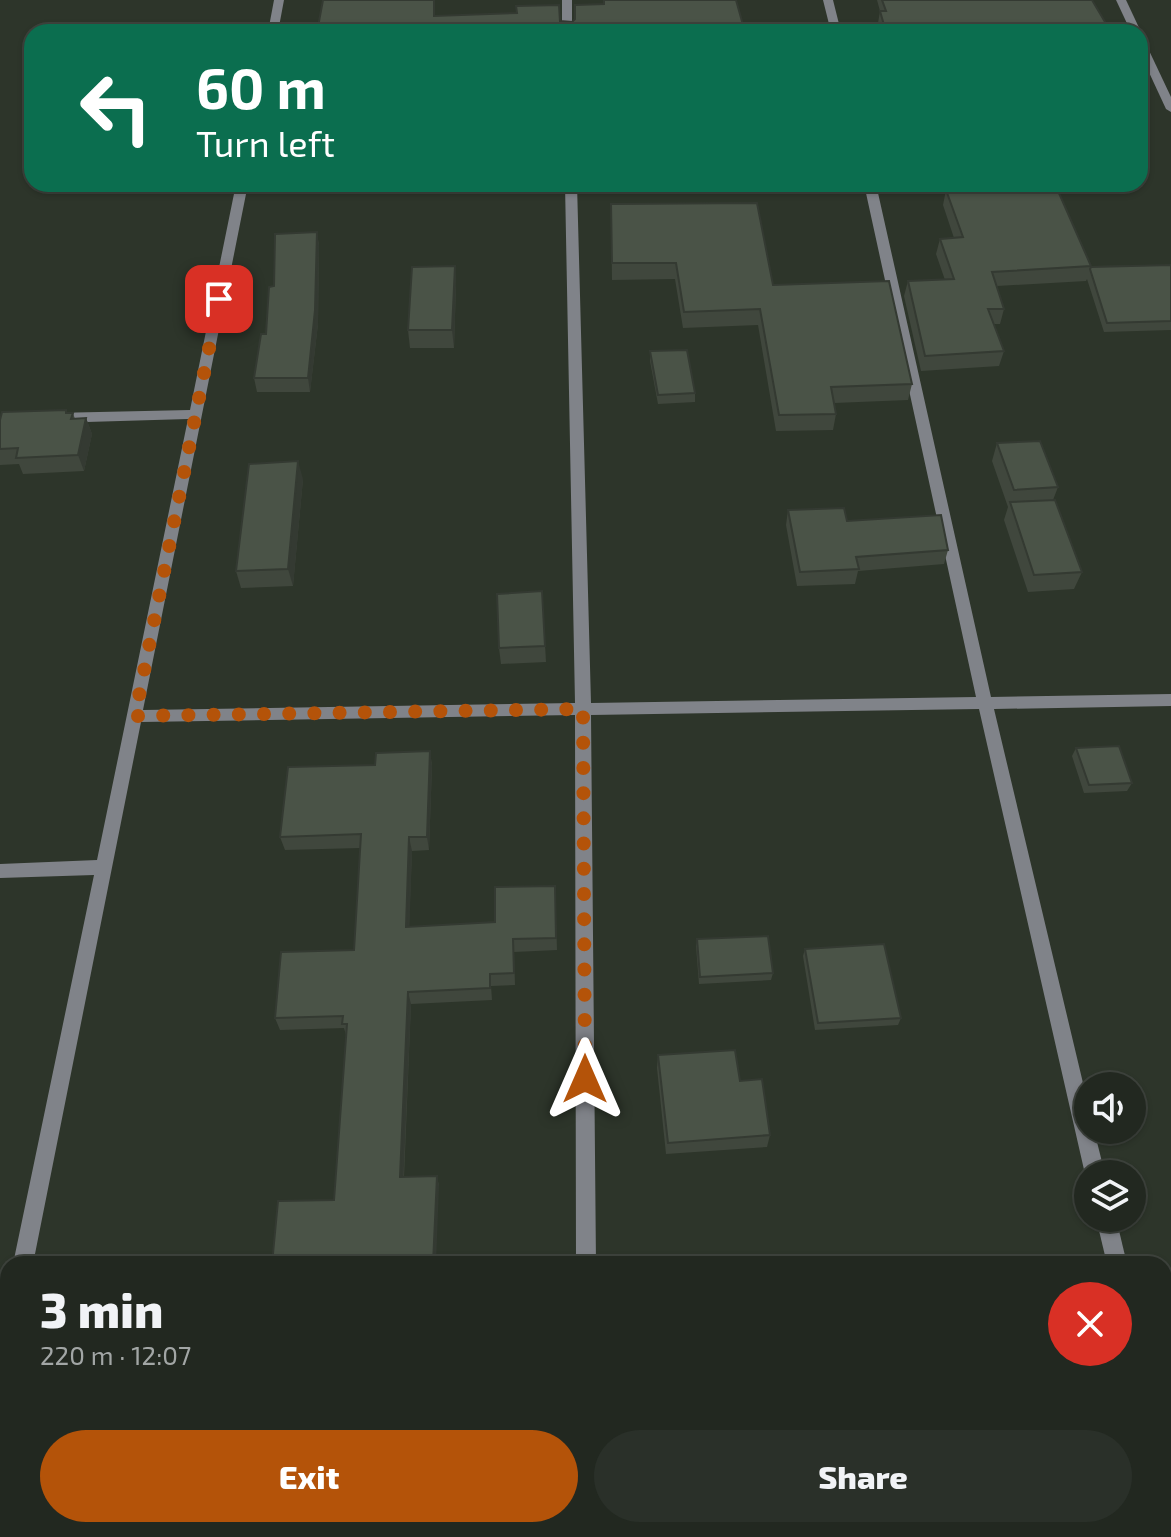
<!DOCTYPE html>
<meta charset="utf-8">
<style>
:root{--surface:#222820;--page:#2a3029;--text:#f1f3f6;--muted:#a2a6a5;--line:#3f443e;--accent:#b45309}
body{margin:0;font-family:"Exo 2",sans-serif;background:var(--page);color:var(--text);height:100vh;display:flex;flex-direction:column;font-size:30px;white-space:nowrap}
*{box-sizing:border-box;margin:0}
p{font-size:26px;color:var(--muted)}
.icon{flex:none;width:44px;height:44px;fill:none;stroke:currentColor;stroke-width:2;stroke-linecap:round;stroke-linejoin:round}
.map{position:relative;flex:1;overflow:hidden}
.side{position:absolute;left:0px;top:1256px;width:1172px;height:282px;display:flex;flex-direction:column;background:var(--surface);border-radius:24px 24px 0 0;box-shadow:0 2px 6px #0004,0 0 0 2px var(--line)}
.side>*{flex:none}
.banner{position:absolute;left:24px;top:24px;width:1124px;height:168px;border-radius:24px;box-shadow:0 2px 6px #0004,0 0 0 2px var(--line);background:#0b6e4f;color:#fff;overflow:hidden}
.buttons{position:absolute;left:1074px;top:1072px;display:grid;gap:16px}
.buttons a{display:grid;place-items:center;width:72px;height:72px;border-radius:50%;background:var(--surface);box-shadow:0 2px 6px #0004,0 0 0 2px var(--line);font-size:40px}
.pin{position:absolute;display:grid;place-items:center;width:68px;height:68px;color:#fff;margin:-34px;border-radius:16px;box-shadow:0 4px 12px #0006}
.me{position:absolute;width:88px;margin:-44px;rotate:0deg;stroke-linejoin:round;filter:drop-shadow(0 0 6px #0008)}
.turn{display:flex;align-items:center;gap:28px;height:168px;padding:0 40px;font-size:36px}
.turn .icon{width:104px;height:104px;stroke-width:2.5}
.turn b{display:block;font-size:56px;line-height:68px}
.round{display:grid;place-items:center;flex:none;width:84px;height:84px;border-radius:42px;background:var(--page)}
.head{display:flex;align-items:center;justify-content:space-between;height:136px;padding:0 40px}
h1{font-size:48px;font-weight:800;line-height:60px}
.action{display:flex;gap:16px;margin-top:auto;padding:16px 40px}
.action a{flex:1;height:92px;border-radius:48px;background:var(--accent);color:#fff;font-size:32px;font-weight:800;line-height:92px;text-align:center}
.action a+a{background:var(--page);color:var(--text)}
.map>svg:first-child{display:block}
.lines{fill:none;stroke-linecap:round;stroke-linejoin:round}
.minor{fill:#808389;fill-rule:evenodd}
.wall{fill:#40473d}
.shaded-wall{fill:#343a32}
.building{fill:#4a5347;stroke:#343a32;stroke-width:2}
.route{stroke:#b45309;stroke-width:14;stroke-dasharray:0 25.2}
</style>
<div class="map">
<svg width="1171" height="1537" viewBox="0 0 1171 1537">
<rect width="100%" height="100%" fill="#2d352a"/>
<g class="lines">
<g class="minor">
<path d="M 274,0 L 284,0 L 278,32 L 268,32 Z"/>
<rect x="562" y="0" width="10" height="32"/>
<path d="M 823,0 L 833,0 L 841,32 L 831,32 Z"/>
<path d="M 1116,0 L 1126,0 L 1141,32 L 1140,34 L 1131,32 Z"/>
<path d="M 1140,39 L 1145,42 L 1171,97 L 1171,112 L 1166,109 L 1140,53 Z"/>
<path d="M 236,184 L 248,184 L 143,710 L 575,703 L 565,184 L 577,184 L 591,703 L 976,697 L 864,184 L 876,184 L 991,697 L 1171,694 L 1171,706 L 994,709 L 1088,1104 L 1088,1130 L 1094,1130 L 1105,1174 L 1088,1174 L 1088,1180 L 1085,1174 L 979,709 L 591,715 L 596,1264 L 576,1264 L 575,715 L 141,722 L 33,1264 L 13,1264 L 94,875 L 0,878 L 0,864 L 97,860 L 188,419 L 53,423 L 46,418 L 53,413 L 190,410 Z"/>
<path d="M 1096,1218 L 1116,1218 L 1127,1264 L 1107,1264 Z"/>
<path d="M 8,1330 L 8,1386 L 0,1390 L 0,1335 Z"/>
<path d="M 1164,1456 L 1171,1459 L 1171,1508 L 1164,1505 Z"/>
<rect x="576" y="1530" width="22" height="7"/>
</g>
</g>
<g class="wall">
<path d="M 877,0 L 1092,0 L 1111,32 L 880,32 L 878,23 L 880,11 Z"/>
<path d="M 1140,84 L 1146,94 L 1142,106 L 1140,106 Z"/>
<path d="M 946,190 L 1091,266 L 1171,265 L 1171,330 L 1104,332 L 1087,279 L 1086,281 L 997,286 L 1004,309 L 1000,324 L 993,324 L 1004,351 L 999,366 L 921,371 L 904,296 L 908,281 L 945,280 L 936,254 L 940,239 L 954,238 L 943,205 Z"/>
<path d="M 611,204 L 773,285 L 912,384 L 908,400 L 834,403 L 836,414 L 833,430 L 776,431 L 758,325 L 683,328 L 675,279 L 612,280 Z"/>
<path d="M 317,232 L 319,246 L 318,324 L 310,392 L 257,392 L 254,378 L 266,334 L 274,286 Z"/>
<path d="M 455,266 L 456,284 L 454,348 L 410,348 L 408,330 Z"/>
<path d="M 650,351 L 695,393 L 695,402 L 658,404 L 650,361 Z"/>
<path d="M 73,413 L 75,419 L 86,418 L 92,434 L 84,471 L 23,474 L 19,464 L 0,465 L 0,420 Z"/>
<path d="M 997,443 L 1058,487 L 1053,500 L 1082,572 L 1074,589 L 1028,592 L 1004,520 L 1008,507 L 992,461 Z"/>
<path d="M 303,479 L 293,586 L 241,588 L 236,571 Z"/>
<path d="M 788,510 L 847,521 L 948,550 L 944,564 L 858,571 L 855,584 L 797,586 L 786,525 Z"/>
<path d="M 542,591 L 546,662 L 501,664 L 499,648 Z"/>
<path d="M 1076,748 L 1132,783 L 1127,791 L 1084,793 L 1072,756 Z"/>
<path d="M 430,751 L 432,766 L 429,850 L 412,851 L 409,927 L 495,922 L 555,886 L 557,950 L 514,952 L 515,985 L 491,986 L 492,1000 L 411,1004 L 404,1177 L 437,1176 L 439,1186 L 334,1200 L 346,1035 L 344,1028 L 280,1030 L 275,1018 L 354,950 L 360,848 L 285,850 L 280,837 L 375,765 Z"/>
<path d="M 697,939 L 773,973 L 771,980 L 699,984 L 696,946 Z"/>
<path d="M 805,949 L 901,1018 L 898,1025 L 815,1030 L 803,956 Z"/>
<path d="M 658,1055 L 740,1081 L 770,1135 L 767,1147 L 666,1154 L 657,1068 Z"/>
<path d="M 1088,1530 L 1164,1530 L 1171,1537 L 1089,1537 Z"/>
</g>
<g class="shaded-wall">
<path d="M 317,232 L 319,246 L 318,324 L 310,392 L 308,378 Z"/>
<path d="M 455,266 L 456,284 L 454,348 L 452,330 Z"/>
<path d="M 86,418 L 92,434 L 84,471 L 78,455 Z"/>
<path d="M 298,461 L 303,479 L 293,586 L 288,569 Z"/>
<path d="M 430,751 L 432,766 L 429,850 L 427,837 Z"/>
<path d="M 409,837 L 412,851 L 409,940 L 406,927 Z"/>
<path d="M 408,992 L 411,1004 L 403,1187 L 400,1177 Z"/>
<path d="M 437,1176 L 439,1186 L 436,1264 L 433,1264 Z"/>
<path d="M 101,1530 L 107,1530 L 106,1537 L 100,1537 Z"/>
<path d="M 389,1530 L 394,1530 L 393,1537 L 389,1537 Z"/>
</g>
<g class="building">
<path d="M 323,0 L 434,0 L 434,16 L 517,13 L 516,6 L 559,5 L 560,21 L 572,22 L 575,19 L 575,5 L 604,4 L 604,0 L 736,0 L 745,32 L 317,32 Z"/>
<path d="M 882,0 L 1092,0 L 1111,32 L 886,32 L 880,11 L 886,11 Z"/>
<path d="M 1140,84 L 1146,94 L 1140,94 Z"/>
<path d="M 1055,184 L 1091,266 L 992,272 L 1004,309 L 988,309 L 1004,351 L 925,356 L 908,281 L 954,279 L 940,239 L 963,237 L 946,190 Z"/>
<path d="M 757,203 L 773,285 L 889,281 L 912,384 L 831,387 L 836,414 L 779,415 L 760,309 L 684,312 L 676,263 L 612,263 L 611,204 Z"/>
<path d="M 317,232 L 315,310 L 308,378 L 254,378 L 261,334 L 266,334 L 269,287 L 274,286 L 275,234 Z"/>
<path d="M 1171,265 L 1171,321 L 1107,323 L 1090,269 L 1091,267 Z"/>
<path d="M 455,266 L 452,330 L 408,330 L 412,267 Z"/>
<path d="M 687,350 L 695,393 L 658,395 L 650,351 Z"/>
<path d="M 66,410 L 66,413 L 73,413 L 71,419 L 86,418 L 78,455 L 16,458 L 18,448 L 0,449 L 0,420 L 2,412 Z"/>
<path d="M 1040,441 L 1058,487 L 1014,490 L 997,443 Z"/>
<path d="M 298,461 L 288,569 L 236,571 L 249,464 Z"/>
<path d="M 1055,500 L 1082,572 L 1034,575 L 1010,502 Z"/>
<path d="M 844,508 L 847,521 L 941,515 L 948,550 L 856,557 L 859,569 L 800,572 L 788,510 Z"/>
<path d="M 542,591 L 545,646 L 499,648 L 497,594 Z"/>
<path d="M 1119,746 L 1132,783 L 1089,785 L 1076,748 Z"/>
<path d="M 430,751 L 427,837 L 409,837 L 406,927 L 495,922 L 495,887 L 555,886 L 556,938 L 513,939 L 514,973 L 490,974 L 490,988 L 408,992 L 400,1177 L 437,1176 L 433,1264 L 272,1264 L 278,1201 L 334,1200 L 347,1024 L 342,1024 L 343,1016 L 275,1018 L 281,952 L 354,950 L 361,834 L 280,837 L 288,767 L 375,765 L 376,753 Z"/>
<path d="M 768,936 L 773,973 L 700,977 L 697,939 Z"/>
<path d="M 884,944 L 901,1018 L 818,1023 L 805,949 Z"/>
<path d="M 735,1050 L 740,1081 L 762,1079 L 770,1135 L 668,1143 L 658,1055 Z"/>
<path d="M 1164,1496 L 1171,1523 L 1171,1537 L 1101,1537 L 1099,1530 L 1164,1530 Z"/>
<path d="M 54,1530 L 101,1530 L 100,1537 L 53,1537 Z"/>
<path d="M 322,1530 L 389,1530 L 389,1537 L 321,1537 Z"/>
<rect x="512" y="1530" width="48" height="7"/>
<path d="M 670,1530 L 717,1530 L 718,1537 L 671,1537 Z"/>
</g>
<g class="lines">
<path class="route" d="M 219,299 L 135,716 L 583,709 L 585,1079"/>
</g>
</svg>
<div class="buttons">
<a><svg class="icon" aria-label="sound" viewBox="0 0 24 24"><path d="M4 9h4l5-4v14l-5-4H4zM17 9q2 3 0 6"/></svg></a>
<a><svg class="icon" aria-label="layers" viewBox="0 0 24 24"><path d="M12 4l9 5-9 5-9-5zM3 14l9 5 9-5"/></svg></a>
</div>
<div class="pin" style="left:219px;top:299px;background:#d93025"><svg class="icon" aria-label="arrive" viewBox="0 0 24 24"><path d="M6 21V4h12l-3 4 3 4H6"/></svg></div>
<svg class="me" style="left:585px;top:1079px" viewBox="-20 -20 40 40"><path d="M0-17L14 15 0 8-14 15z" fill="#b45309" stroke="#fff" stroke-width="4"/></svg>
<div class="banner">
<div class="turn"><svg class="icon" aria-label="left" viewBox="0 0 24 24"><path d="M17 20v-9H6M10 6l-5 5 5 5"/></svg><div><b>60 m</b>Turn left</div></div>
</div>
<section class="side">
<div class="head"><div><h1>3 min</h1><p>220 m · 12:07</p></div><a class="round" style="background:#d93025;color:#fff"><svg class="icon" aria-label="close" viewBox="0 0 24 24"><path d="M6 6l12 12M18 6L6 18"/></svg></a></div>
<div class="action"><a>Exit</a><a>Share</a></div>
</section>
</div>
